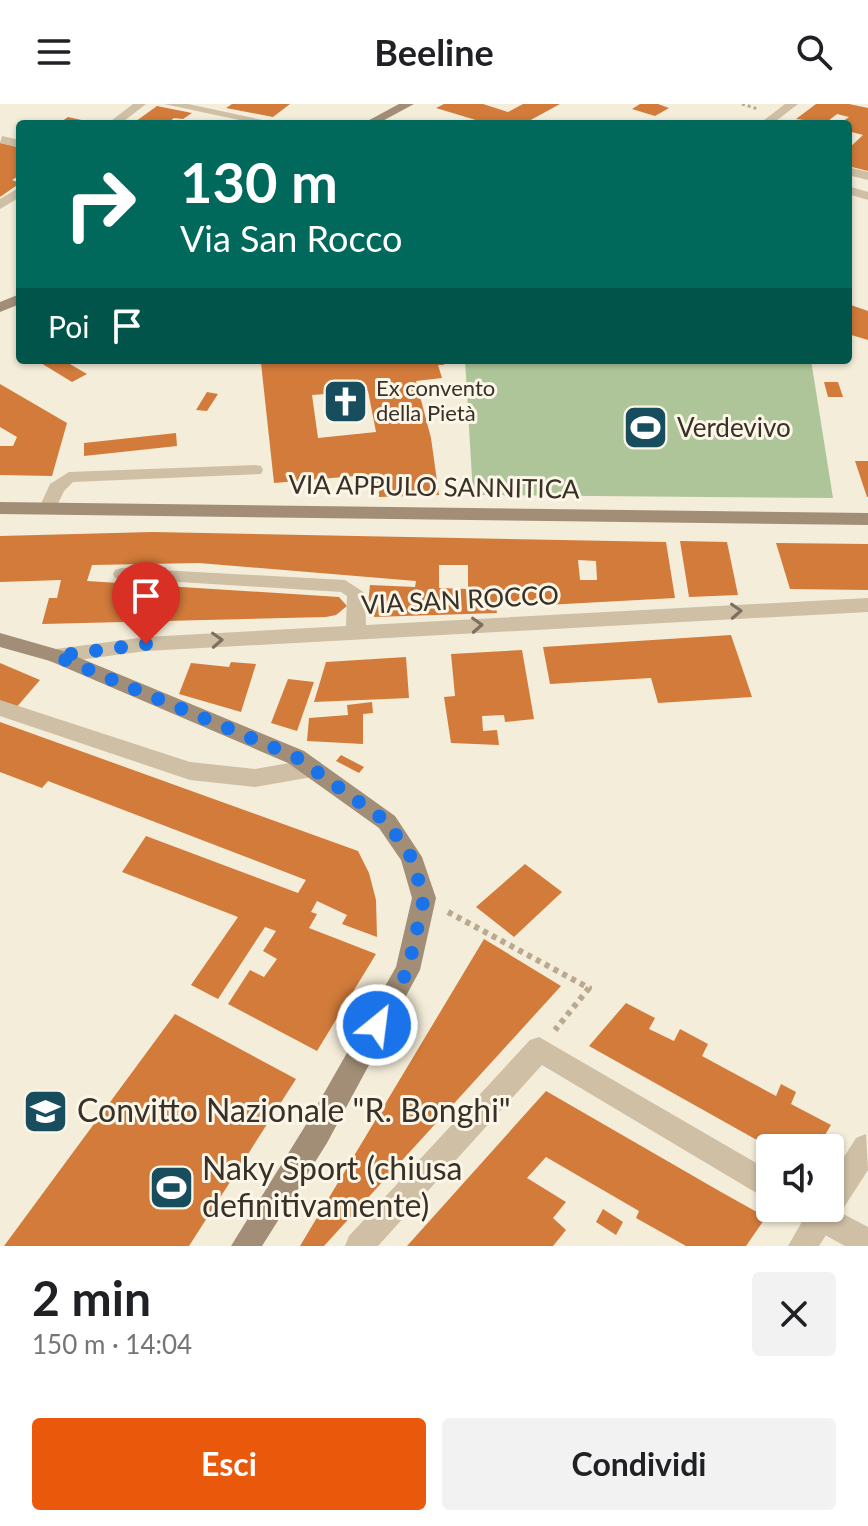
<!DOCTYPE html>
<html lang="it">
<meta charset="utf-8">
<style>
:root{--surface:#fff;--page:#f2f2f2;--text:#202124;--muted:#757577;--accent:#ea580c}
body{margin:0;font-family:Lato,sans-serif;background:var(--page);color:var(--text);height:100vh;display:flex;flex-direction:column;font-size:30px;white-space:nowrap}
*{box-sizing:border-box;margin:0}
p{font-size:26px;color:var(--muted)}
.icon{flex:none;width:44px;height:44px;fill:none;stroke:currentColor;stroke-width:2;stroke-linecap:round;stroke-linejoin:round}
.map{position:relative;height:1142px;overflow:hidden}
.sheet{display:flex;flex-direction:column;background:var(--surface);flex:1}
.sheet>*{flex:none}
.top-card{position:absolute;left:16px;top:16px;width:836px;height:244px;border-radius:8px;box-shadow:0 2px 6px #0004;background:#00695c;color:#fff;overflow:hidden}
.controls{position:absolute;left:756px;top:1030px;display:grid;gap:16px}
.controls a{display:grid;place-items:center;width:88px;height:88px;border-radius:8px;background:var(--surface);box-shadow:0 2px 6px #0004;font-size:40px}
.pin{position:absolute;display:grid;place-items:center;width:68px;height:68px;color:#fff;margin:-82px -34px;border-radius:50% 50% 50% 0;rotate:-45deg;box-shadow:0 0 8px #0007}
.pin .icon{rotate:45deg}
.me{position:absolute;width:88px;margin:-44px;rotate:29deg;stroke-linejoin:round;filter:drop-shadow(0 0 6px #0008)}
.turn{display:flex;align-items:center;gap:28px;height:168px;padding:0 32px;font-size:36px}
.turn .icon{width:104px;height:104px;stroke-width:2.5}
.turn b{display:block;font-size:56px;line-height:68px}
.then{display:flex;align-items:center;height:76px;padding:0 32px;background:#0003;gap:16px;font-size:30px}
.round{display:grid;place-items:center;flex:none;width:84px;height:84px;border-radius:8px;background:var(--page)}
.headline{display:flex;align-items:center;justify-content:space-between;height:136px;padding:0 32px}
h1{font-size:48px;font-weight:700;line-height:60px}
.cta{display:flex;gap:16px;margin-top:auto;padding:16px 32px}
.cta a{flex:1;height:92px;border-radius:8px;background:var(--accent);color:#fff;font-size:32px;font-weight:700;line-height:92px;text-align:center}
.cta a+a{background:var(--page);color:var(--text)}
header{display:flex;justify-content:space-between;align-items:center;height:104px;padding:0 32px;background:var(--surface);font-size:36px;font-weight:700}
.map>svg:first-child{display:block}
.green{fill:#aec599}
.building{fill:#d27b3a;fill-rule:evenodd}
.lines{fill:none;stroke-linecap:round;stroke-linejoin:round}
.path-far1{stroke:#baa98f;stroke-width:3;stroke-dasharray:3 3;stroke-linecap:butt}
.path{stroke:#baa98f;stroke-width:6;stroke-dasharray:5 5;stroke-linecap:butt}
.minor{fill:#cebfa5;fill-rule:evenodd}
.tertiary{fill:#cebfa5;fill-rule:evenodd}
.secondary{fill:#a28e76;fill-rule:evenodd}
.oneway{stroke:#7c7060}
.route{stroke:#1a73e8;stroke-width:14;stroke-dasharray:0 25.2}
.labels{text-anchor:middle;stroke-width:6;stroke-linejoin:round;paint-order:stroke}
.far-poi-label{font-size:22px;fill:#393027;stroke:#fbf6e7;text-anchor:start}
.poi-label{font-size:26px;fill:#393027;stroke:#fbf6e7;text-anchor:start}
.street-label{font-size:26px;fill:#393027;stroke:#fbf6e7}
.near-poi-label{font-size:32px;fill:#393027;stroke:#fbf6e7;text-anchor:start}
</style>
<header><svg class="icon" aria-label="menu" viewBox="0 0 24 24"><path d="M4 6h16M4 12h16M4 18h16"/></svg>Beeline<svg class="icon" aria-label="search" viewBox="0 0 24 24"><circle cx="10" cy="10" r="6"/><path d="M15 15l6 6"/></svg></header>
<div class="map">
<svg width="868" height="1142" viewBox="0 0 868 1142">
<rect width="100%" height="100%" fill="#f4edda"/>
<path class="green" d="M 465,256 L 811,256 L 833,394 L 473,391 Z"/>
<g class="building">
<path d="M 232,0 L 290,0 L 273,13 L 226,4 Z"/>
<path d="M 444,0 L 483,0 L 508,8 L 523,0 L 560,0 L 527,18 L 531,20 L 489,20 L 436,4 Z"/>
<path d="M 640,0 L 658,0 L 669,4 L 655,12 L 632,5 Z"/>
<path d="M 816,0 L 849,0 L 868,4 L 868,67 L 848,62 L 848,45 L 863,31 L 848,27 L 848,20 L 839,20 L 849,13 L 837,10 L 828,17 L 836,20 L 796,15 Z"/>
<path d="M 157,2 L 192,9 L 183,15 L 174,14 L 166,20 L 132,20 Z"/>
<path d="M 68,13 L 95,19 L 95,20 L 58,20 Z"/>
<path d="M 0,39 L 20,43 L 20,71 L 12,76 L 20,79 L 0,93 Z"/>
<path d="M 848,200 L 868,207 L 868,236 L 848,230 Z"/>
<path d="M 36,256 L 63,256 L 87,270 L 72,278 Z"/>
<path d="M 291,256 L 442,256 L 444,261 L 438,261 L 442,274 L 416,277 L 431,334 L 439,391 L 379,393 L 379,382 L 368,383 L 367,371 L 274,379 L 261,259 ZM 368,287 L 376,328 L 318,334 L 312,291 Z"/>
<path d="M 824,278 L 838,278 L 843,293 L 828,293 Z"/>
<path d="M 0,280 L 67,319 L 52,372 L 0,371 L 0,342 L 13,342 L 17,333 L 0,323 Z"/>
<path d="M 207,288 L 218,290 L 207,307 L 196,306 Z"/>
<path d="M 176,329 L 177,342 L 84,352 L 84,339 Z"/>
<path d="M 855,357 L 868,357 L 868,393 L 867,393 Z"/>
<path d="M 152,428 L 666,438 L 675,494 L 546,501 L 547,498 L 495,499 L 497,509 L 374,513 L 374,510 L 367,509 L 370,481 L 415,483 L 416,477 L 199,459 L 92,461 L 87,477 L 339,493 L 347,502 L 336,511 L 326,513 L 42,520 L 49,494 L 57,494 L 61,476 L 0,478 L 0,432 ZM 578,456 L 596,457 L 597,476 L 580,476 ZM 439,461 L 468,461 L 468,485 L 439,484 Z"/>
<path d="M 680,437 L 727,438 L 738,491 L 689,493 Z"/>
<path d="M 776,439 L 868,440 L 868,486 L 790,485 Z"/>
<path d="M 731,531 L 752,593 L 658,599 L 651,574 L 550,580 L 543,543 Z"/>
<path d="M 522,546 L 534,615 L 505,618 L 504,611 L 482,612 L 483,627 L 497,626 L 499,641 L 451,639 L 444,593 L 455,592 L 451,550 Z"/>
<path d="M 406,553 L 409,594 L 314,598 L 326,558 Z"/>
<path d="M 231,558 L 256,560 L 241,608 L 179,590 L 191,559 L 229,563 Z"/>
<path d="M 0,559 L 40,576 L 15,605 L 0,599 Z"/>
<path d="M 288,575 L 314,578 L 297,627 L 271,619 Z"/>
<path d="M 372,598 L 373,609 L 363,610 L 363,640 L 307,637 L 309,614 L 348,611 L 347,601 Z"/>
<path d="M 0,618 L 358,747 L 369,769 L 376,796 L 377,833 L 342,820 L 347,811 L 317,797 L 311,808 L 317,810 L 309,824 L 376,850 L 317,947 L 228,900 L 250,866 L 264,873 L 277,855 L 263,847 L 276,827 L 265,823 L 218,895 L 191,881 L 238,813 L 122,768 L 146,732 L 298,789 L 306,776 L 48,677 L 42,684 L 0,668 Z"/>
<path d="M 341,651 L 364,663 L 359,669 L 336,657 Z"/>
<path d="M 525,760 L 562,788 L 514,833 L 476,803 Z"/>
<path d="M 484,835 L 561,882 L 324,1142 L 300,1142 Z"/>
<path d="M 626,899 L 655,914 L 649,925 L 674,937 L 680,925 L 708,940 L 702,952 L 776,992 L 781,980 L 796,988 L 791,1000 L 831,1021 L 817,1044 L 771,1044 L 589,942 Z"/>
<path d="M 175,910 L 296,975 L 189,1142 L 4,1142 Z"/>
<path d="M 546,987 L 721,1088 L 766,1113 L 746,1142 L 686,1142 L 636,1114 L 639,1107 L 546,1053 L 527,1074 L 566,1098 L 553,1114 L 566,1126 L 553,1142 L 407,1142 Z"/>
<path d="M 603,1105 L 623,1118 L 616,1131 L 596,1118 Z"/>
</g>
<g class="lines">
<path class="path-far1" d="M 742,0 L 758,5"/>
<path class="path" d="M 448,808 L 589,884 L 555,926"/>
<g class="minor">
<path d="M 164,0 L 188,0 L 272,18 L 258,20 Z"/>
<path d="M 785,0 L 798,0 L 772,20 L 759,20 Z"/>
<path d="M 2,32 L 20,36 L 20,44 L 0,39 Z"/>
<path d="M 848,63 L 868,68 L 868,76 L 848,71 Z"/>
<path d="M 848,82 L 868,88 L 868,96 L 848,90 Z"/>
<path d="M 255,361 L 261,362 L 263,366 L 261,370 L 73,378 L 64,387 L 54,408 L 42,408 L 39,404 L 50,380 L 69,368 Z"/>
<path d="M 122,464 L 345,476 L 365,489 L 366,521 L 868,494 L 868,508 L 146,547 L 56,559 L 49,557 L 46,552 L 49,547 L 56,545 L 146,533 L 346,522 L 347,492 L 341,488 L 115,474 L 113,470 L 115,466 Z"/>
<path d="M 0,596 L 190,658 L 255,665 L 312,655 L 320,658 L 323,664 L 320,670 L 312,673 L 255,683 L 190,676 L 0,612 Z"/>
<path d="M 866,1030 L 868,1066 L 819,1142 L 788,1142 L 810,1104 L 830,1104 L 830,1075 L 856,1034 Z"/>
</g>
<g class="tertiary">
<path d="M 133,0 L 146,0 L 120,20 L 107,20 Z"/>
<path d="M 20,83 L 20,93 L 0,105 L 0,95 Z"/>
<path d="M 539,933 L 770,1067 L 770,1097 L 542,961 L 378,1142 L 345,1142 L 349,1132 L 530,936 Z"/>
<path d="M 830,1103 L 868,1123 L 868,1142 L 845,1142 L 794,1114 L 790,1104 Z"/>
</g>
<g class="secondary">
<path d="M 399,0 L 414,0 L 377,20 L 362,20 Z"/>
<path d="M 20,190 L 20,200 L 0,208 L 0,198 Z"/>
<path d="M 0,398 L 868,409 L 868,421 L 0,410 Z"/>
<path d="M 0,529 L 63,547 L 304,647 L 395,712 L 422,753 L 436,794 L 420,866 L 327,1039 L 262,1142 L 231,1142 L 307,1019 L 396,863 L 412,794 L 401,756 L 379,724 L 288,659 L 50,557 L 0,543 Z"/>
</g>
</g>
<defs><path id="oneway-chevron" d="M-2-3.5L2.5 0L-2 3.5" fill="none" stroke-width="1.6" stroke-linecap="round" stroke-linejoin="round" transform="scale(2)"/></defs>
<g class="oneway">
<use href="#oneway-chevron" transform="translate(736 507) rotate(-3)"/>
<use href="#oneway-chevron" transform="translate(477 521) rotate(-3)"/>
<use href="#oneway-chevron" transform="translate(217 536) rotate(-3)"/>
</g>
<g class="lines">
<path class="route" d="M 146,540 L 56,552 L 296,653 L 387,718 L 411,753 L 424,794 L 408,866 L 377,921"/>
</g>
<defs>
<symbol id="church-square" viewBox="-11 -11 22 22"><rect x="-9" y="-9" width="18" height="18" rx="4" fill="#184d5e" stroke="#fbf6e7"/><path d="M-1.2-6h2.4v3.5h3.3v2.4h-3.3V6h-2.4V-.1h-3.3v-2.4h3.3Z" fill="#fff"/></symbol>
<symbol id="stadium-square" viewBox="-11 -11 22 22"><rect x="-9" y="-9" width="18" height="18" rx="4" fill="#184d5e" stroke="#fbf6e7"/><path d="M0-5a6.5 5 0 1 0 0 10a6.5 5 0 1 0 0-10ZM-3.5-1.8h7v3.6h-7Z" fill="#fff"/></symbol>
<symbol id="school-square" viewBox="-11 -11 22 22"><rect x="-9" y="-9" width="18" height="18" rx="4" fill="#184d5e" stroke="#fbf6e7"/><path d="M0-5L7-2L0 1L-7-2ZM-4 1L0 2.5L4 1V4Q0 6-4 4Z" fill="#fff"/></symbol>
</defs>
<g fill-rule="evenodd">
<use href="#church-square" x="320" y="272" width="51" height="51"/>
<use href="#stadium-square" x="620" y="298" width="51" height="51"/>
<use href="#school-square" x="20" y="982" width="51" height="51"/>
<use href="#stadium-square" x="146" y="1058" width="51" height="51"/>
</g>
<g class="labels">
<g class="far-poi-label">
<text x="376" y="292">Ex convento<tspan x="376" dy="25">della Pietà</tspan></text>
</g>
<g class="poi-label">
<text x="677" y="333">Verdevivo</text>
</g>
<g class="street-label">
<text transform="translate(434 383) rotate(1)" y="9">VIA APPULO SANNITICA</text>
<text transform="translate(460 496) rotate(-3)" y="9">VIA SAN ROCCO</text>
</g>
<g class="near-poi-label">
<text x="77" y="1018">Convitto Nazionale "R. Bonghi"</text>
<text x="202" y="1076">Naky Sport (chiusa<tspan x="202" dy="37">definitivamente)</tspan></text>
</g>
</g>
</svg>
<div class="controls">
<a><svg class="icon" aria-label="sound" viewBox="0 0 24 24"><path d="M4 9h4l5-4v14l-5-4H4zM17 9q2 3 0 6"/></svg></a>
</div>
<div class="pin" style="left:146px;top:540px;background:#d93025"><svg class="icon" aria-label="arrive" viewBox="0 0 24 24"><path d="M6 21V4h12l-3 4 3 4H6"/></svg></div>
<svg class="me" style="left:377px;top:921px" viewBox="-20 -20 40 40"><circle r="17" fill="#1a73e8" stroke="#fff" stroke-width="3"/><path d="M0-11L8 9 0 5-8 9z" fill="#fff"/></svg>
<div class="top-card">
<div class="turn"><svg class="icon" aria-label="right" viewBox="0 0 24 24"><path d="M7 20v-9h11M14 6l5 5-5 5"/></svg><div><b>130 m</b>Via San Rocco</div></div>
<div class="then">Poi<svg class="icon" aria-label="arrive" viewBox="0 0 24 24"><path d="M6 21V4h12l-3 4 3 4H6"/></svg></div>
</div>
</div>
<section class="sheet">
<div class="headline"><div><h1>2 min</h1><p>150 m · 14:04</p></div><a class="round"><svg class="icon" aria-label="close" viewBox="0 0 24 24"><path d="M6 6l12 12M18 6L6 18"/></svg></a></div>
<div class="cta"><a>Esci</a><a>Condividi</a></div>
</section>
